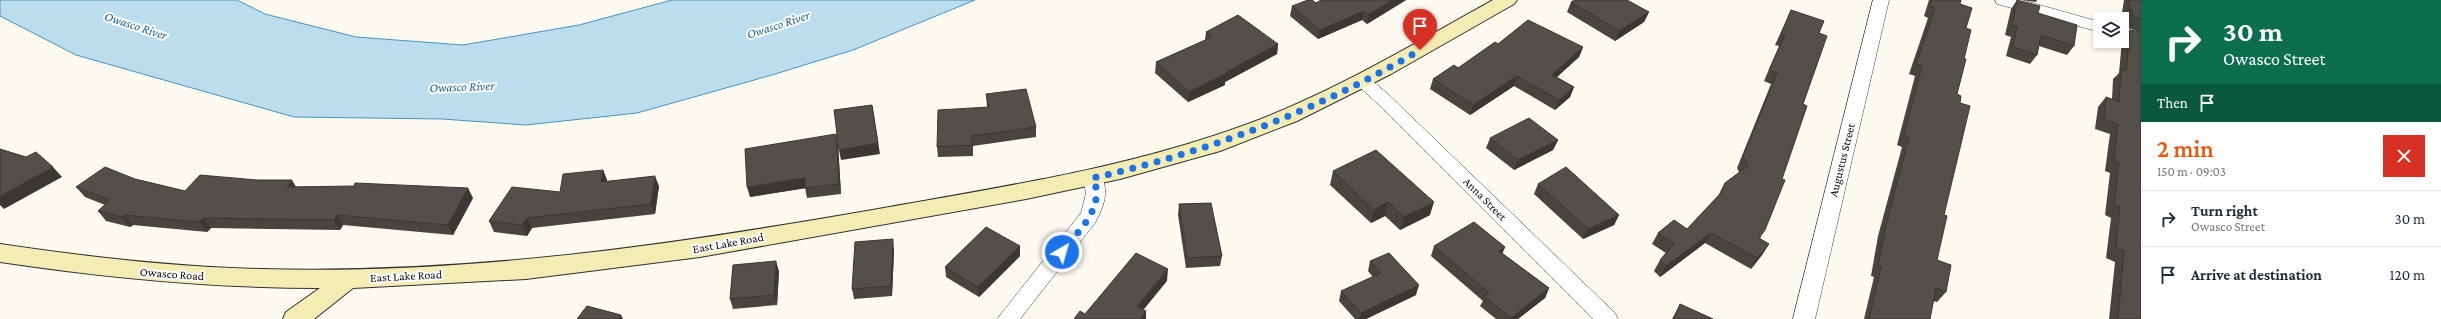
<!DOCTYPE html>
<meta charset="utf-8">
<style>
:root{--surface:#fff;--page:#f6f6f7;--text:#1f2937;--muted:#747a83;--line:#e0e1e3;--accent:#ea580c}
body{margin:0;font-family:"Crimson Pro",serif;background:var(--page);color:var(--text);height:100vh;display:flex;flex-direction:column;font-size:15px;white-space:nowrap}
*{box-sizing:border-box;margin:0}
p{font-size:13px;color:var(--muted)}
.icon{flex:none;width:22px;height:22px;fill:none;stroke:currentColor;stroke-width:2;stroke-linecap:round;stroke-linejoin:round}
.map{position:relative;flex:1;overflow:hidden}
.drawer{display:flex;flex-direction:column;background:var(--surface);width:300px}
.drawer>*{flex:none}
.top-card{background:#0b6e4f;color:#fff;overflow:hidden}
.fabs{position:absolute;left:2093px;top:12px;display:grid;gap:8px}
.fabs a{display:grid;place-items:center;width:36px;height:36px;border-radius:0px;background:var(--surface);box-shadow:0 2px 6px #0003;font-size:20px}
.pin{position:absolute;display:grid;place-items:center;width:34px;height:34px;color:#fff;margin:-41px -17px;border-radius:50% 50% 50% 0;rotate:-45deg;box-shadow:0 0 4px #0007}
.pin .icon{rotate:45deg}
.me{position:absolute;width:44px;margin:-22px;rotate:38deg;stroke-linejoin:round;filter:drop-shadow(0 0 3px #0008)}
.turn{display:flex;align-items:center;gap:14px;height:84px;padding:0 16px;font-size:18px}
.turn .icon{width:52px;height:52px;stroke-width:2.5}
.turn b{display:block;font-size:28px;line-height:34px}
.then{display:flex;align-items:center;height:38px;padding:0 16px;background:#0003;gap:8px;font-size:15px}
.round{display:grid;place-items:center;flex:none;width:42px;height:42px;border-radius:0px;background:var(--page)}
.headline{display:flex;align-items:center;justify-content:space-between;height:68px;padding:0 16px}
h1{font-size:24px;font-weight:600;line-height:30px;color:var(--accent)}
ul{padding:0;list-style:none}
li{display:flex;align-items:center;gap:12px;height:56px;padding:0 16px;border-top:1px solid var(--line)}
li div{flex:1}
li b{display:block;font-size:15px}
li em{font-style:normal}
main{display:flex;flex:1;min-height:0}
.map>svg:first-child{display:block}
.water{fill:#bde;stroke:#4b93bc}
.lines{fill:none;stroke-linecap:round;stroke-linejoin:round}
.street-casing{stroke:#414141;stroke-width:1}
.secondary-casing{stroke:#303030;stroke-width:2}
.street{fill:#fff;fill-rule:evenodd}
.secondary{fill:#f5ecb4;fill-rule:evenodd}
.wall{fill:#494440}
.shaded-wall{fill:#3c3734}
.building{fill:#554f4b;stroke:#3c3734}
.route{stroke:#1a73e8;stroke-width:7;stroke-dasharray:0 12.6}
.labels{text-anchor:middle;stroke-width:4;stroke-linejoin:round;paint-order:stroke}
.street-label{font-size:12px;fill:#0e0e0e;stroke:#fff}
.water-label{font-size:13px;font-style:italic;fill:#266590;stroke:#fff}
</style>
<main>
<div class="map">
<svg width="2141" height="319" viewBox="0 0 2141 319">
<rect width="100%" height="100%" fill="#fdfaf0"/>
<path class="water" d="M 0,0 L 237,0 L 265,14 L 356,37 L 463,45 L 579,25 L 672,0 L 975,0 L 853,50 L 772,75 L 637,113 L 526,125 L 442,119 L 294,117 L 76,55 L 0,16 Z"/>
<g class="lines">
<defs>
<g id="street">
<path d="M 1873,0 L 1889,0 L 1815,319 L 1793,319 Z"/>
<path d="M 1995,0 L 2022,0 L 2100,22 L 2100,32 L 1997,4 Z"/>
<path d="M 2122,28 L 2141,33 L 2141,43 L 2122,38 Z"/>
<path d="M 1362,75 L 1368,77 L 1389,95 L 1615,313 L 1618,319 L 1593,319 L 1377,103 L 1353,81 L 1356,77 Z"/>
<path d="M 1093,171 L 1100,173 C 1110,191 1104,206 1095,223 L 1020,319 L 997,319 L 1081,213 L 1086,193 L 1083,178 L 1086,173 Z"/>
</g>
<path id="secondary" d="M 1493,0 L 1517,0 L 1514,4 L 1391,74 L 1297,121 L 1220,151 L 1120,179 L 1026,199 L 700,257 L 526,279 L 353,288 L 314,319 L 283,319 L 286,312 L 320,288 C 212,288 107,278 0,262 L 0,244 C 87,257 174,267 261,269 C 471,275 678,244 884,208 C 1006,186 1128,168 1245,125 C 1332,93 1412,45 1493,0 Z"/>
</defs>
<use href="#street" class="street-casing"/>
<use href="#secondary" class="secondary-casing"/>
<use href="#street" class="street"/>
<use href="#secondary" class="secondary"/>
</g>
<g class="wall">
<path d="M 1321,0 L 1406,0 L 1367,24 L 1362,20 L 1318,39 L 1290,16 L 1292,6 L 1316,3 Z"/>
<path d="M 1929,0 L 1961,0 L 1960,4 L 1966,28 L 1964,59 L 1957,94 L 1960,103 L 1937,260 L 1946,292 L 1937,302 L 1933,301 L 1930,319 L 1864,319 L 1874,277 L 1871,276 L 1878,236 L 1902,147 L 1897,145 L 1915,76 L 1909,74 L 1928,18 L 1924,16 Z"/>
<path d="M 2017,0 L 2038,13 L 2074,46 L 2067,55 L 2039,46 L 2037,55 L 2030,64 L 2006,56 L 2011,37 L 2005,35 L 2011,9 Z"/>
<path d="M 2022,0 L 2037,0 L 2036,2 Z"/>
<path d="M 2124,0 L 2141,0 L 2141,32 L 2124,27 L 2125,20 L 2121,19 Z"/>
<path d="M 1571,2 L 1649,12 L 1644,22 L 1615,41 L 1567,12 Z"/>
<path d="M 1791,10 L 1819,33 L 1803,104 L 1760,239 L 1769,244 L 1762,255 L 1751,269 L 1705,243 L 1660,277 L 1654,271 L 1660,260 L 1666,253 L 1652,244 L 1658,233 L 1687,229 L 1718,196 L 1725,183 L 1739,172 L 1737,168 L 1771,84 L 1764,81 L 1779,46 L 1775,45 L 1786,21 Z"/>
<path d="M 2130,30 L 2141,319 L 2109,319 L 2115,262 L 2106,258 L 2111,218 L 2105,215 L 2110,173 L 2105,171 L 2110,134 L 2095,129 L 2098,107 L 2106,97 L 2112,99 L 2113,79 L 2119,73 L 2122,40 Z"/>
<path d="M 1206,32 L 1278,44 L 1277,54 L 1225,82 L 1225,85 L 1188,102 L 1155,73 L 1156,62 L 1205,40 Z"/>
<path d="M 1498,44 L 1583,47 L 1579,57 L 1557,77 L 1574,87 L 1570,97 L 1555,110 L 1514,86 L 1470,115 L 1430,89 L 1433,79 L 1458,68 Z"/>
<path d="M 986,94 L 1036,127 L 1036,137 L 973,146 L 973,156 L 938,157 L 937,147 L 987,107 Z"/>
<path d="M 836,134 L 838,145 L 841,194 L 807,198 L 805,188 L 750,197 Z"/>
<path d="M 1490,138 L 1558,140 L 1553,150 L 1514,170 L 1486,148 Z"/>
<path d="M 603,170 L 607,180 L 607,181 L 659,186 L 655,214 L 532,228 L 527,236 L 494,232 L 489,221 L 560,192 Z"/>
<path d="M 1333,171 L 1430,215 L 1400,230 L 1385,216 L 1371,223 L 1330,185 Z"/>
<path d="M 135,179 L 185,191 L 296,187 L 473,198 L 453,235 L 343,225 L 340,230 L 211,228 L 207,232 L 133,225 L 130,227 L 106,221 L 98,211 L 105,205 L 85,197 L 76,187 Z"/>
<path d="M 1538,184 L 1619,215 L 1614,225 L 1583,239 L 1534,194 Z"/>
<path d="M 1179,204 L 1222,256 L 1220,266 L 1186,268 L 1178,215 Z"/>
<path d="M 1020,246 L 1020,256 L 979,297 L 946,277 L 945,267 Z"/>
<path d="M 1434,246 L 1505,247 L 1502,253 L 1549,288 L 1545,298 L 1518,319 L 1496,319 L 1480,306 L 1483,301 L 1431,256 Z"/>
<path d="M 894,250 L 892,296 L 854,299 L 852,289 Z"/>
<path d="M 1370,261 L 1416,295 L 1366,319 L 1355,319 L 1339,301 L 1341,291 L 1373,277 L 1368,271 Z"/>
<path d="M 779,271 L 777,305 L 733,309 L 730,299 Z"/>
<path d="M 1680,304 L 1713,319 L 1672,319 Z"/>
</g>
<g class="shaded-wall">
<path d="M 1393,0 L 1406,0 L 1367,24 L 1369,14 Z"/>
<path d="M 1364,11 L 1362,20 L 1318,39 L 1320,30 Z"/>
<path d="M 1649,12 L 1644,22 L 1615,41 L 1619,31 Z"/>
<path d="M 1278,44 L 1277,54 L 1225,82 L 1225,85 L 1188,102 L 1189,92 Z"/>
<path d="M 1583,47 L 1579,57 L 1548,85 L 1552,75 Z"/>
<path d="M 1517,76 L 1514,86 L 1470,115 L 1473,105 Z"/>
<path d="M 1574,87 L 1570,97 L 1555,110 L 1559,100 Z"/>
<path d="M 872,105 L 880,154 L 841,160 L 839,150 Z"/>
<path d="M 836,134 L 838,145 L 841,194 L 839,184 Z"/>
<path d="M 1558,140 L 1553,150 L 1514,170 L 1518,160 Z"/>
<path d="M 53,167 L 62,177 L 4,209 L 0,205 L 0,196 Z"/>
<path d="M 603,170 L 607,180 L 605,192 L 601,182 Z"/>
<path d="M 655,176 L 659,186 L 655,214 L 651,204 Z"/>
<path d="M 805,178 L 807,188 L 750,197 L 747,187 Z"/>
<path d="M 292,180 L 298,190 L 287,187 Z"/>
<path d="M 468,188 L 473,198 L 453,235 L 448,225 Z"/>
<path d="M 1388,202 L 1385,216 L 1371,223 L 1374,210 Z"/>
<path d="M 1434,202 L 1430,215 L 1400,230 L 1404,217 Z"/>
<path d="M 124,215 L 133,225 L 130,227 L 122,217 Z"/>
<path d="M 337,215 L 343,225 L 340,230 L 334,220 Z"/>
<path d="M 1619,215 L 1614,225 L 1583,239 L 1588,229 Z"/>
<path d="M 203,218 L 211,228 L 207,232 L 200,222 Z"/>
<path d="M 527,218 L 532,228 L 527,236 L 522,225 Z"/>
<path d="M 1711,233 L 1705,243 L 1660,277 L 1666,266 Z"/>
<path d="M 893,239 L 894,250 L 892,296 L 891,286 Z"/>
<path d="M 1769,244 L 1762,255 L 1751,269 L 1757,258 Z"/>
<path d="M 1020,246 L 1020,256 L 979,297 L 978,287 Z"/>
<path d="M 1505,247 L 1501,257 L 1499,251 Z"/>
<path d="M 776,261 L 779,271 L 777,305 L 774,295 Z"/>
<path d="M 1168,269 L 1167,281 L 1136,319 L 1137,306 Z"/>
<path d="M 1419,285 L 1416,295 L 1366,319 L 1359,319 L 1361,313 Z"/>
<path d="M 1549,288 L 1545,298 L 1518,319 L 1511,319 L 1511,318 Z"/>
<path d="M 1146,311 L 1146,319 L 1140,319 Z"/>
<path d="M 621,315 L 623,319 L 618,319 Z"/>
</g>
<g class="building">
<path d="M 1308,0 L 1312,0 L 1316,3 L 1321,0 L 1393,0 L 1369,14 L 1364,11 L 1320,30 L 1292,6 Z"/>
<path d="M 1575,0 L 1627,0 L 1649,12 L 1619,31 L 1571,2 Z"/>
<path d="M 1932,0 L 1961,0 L 1960,4 L 1972,8 L 1966,28 L 1971,30 L 1964,59 L 1966,59 L 1957,94 L 1961,96 L 1960,103 L 1970,106 L 1944,215 L 1947,216 L 1937,260 L 1951,265 L 1946,292 L 1936,288 L 1930,319 L 1869,319 L 1881,267 L 1878,266 L 1886,226 L 1909,137 L 1904,135 L 1922,66 L 1916,64 L 1935,8 L 1930,6 Z"/>
<path d="M 2017,0 L 2040,6 L 2038,13 L 2077,25 L 2074,46 L 2041,35 L 2037,55 L 2013,47 L 2017,27 L 2012,26 Z"/>
<path d="M 2130,0 L 2141,0 L 2141,19 L 2132,17 L 2133,10 L 2129,9 Z"/>
<path d="M 1791,10 L 1824,21 L 1819,33 L 1827,36 L 1803,104 L 1807,106 L 1782,179 L 1785,180 L 1765,230 L 1759,238 L 1769,244 L 1757,258 L 1711,233 L 1666,266 L 1660,260 L 1674,244 L 1658,233 L 1674,220 L 1687,229 L 1720,194 L 1725,183 L 1748,166 L 1743,157 L 1777,73 L 1769,70 L 1785,35 L 1781,34 Z"/>
<path d="M 1238,15 L 1278,44 L 1225,73 L 1226,74 L 1189,92 L 1156,62 L 1212,37 L 1206,32 Z"/>
<path d="M 1528,20 L 1583,47 L 1552,75 L 1574,87 L 1559,100 L 1517,76 L 1473,105 L 1433,79 L 1454,65 L 1458,68 L 1495,42 L 1498,44 Z"/>
<path d="M 2130,30 L 2141,32 L 2141,319 L 2118,319 L 2124,251 L 2116,248 L 2120,207 L 2114,205 L 2119,163 L 2114,161 L 2118,124 L 2104,119 L 2106,97 L 2119,102 L 2121,69 L 2126,71 Z"/>
<path d="M 1026,89 L 1036,127 L 972,136 L 972,145 L 937,147 L 938,110 L 989,107 L 986,94 Z"/>
<path d="M 872,105 L 878,143 L 839,150 L 834,110 Z"/>
<path d="M 1529,118 L 1558,140 L 1518,160 L 1490,138 Z"/>
<path d="M 836,134 L 839,184 L 805,188 L 805,178 L 747,187 L 745,149 Z"/>
<path d="M 0,149 L 26,157 L 36,152 L 53,167 L 0,196 Z"/>
<path d="M 1376,150 L 1434,202 L 1404,217 L 1388,202 L 1374,210 L 1333,171 Z"/>
<path d="M 105,167 L 135,179 L 185,191 L 200,175 L 257,180 L 292,180 L 287,187 L 354,186 L 355,183 L 468,188 L 448,225 L 337,215 L 334,220 L 203,218 L 200,222 L 124,215 L 122,217 L 98,211 L 110,200 L 76,187 Z"/>
<path d="M 1566,167 L 1619,215 L 1588,229 L 1538,184 Z"/>
<path d="M 603,170 L 601,182 L 655,176 L 651,204 L 527,218 L 522,225 L 489,221 L 512,187 L 560,192 L 563,174 Z"/>
<path d="M 1211,203 L 1222,256 L 1187,258 L 1179,204 Z"/>
<path d="M 1474,222 L 1505,247 L 1499,251 L 1549,288 L 1511,318 L 1484,296 L 1489,293 L 1434,246 Z"/>
<path d="M 986,227 L 1020,246 L 978,287 L 945,267 Z"/>
<path d="M 893,239 L 891,286 L 852,289 L 855,242 Z"/>
<path d="M 1136,253 L 1168,269 L 1137,306 L 1146,311 L 1140,319 L 1074,319 L 1080,311 L 1085,314 Z"/>
<path d="M 1389,253 L 1419,285 L 1361,313 L 1341,291 L 1381,273 L 1370,261 Z"/>
<path d="M 776,261 L 774,295 L 730,299 L 733,265 Z"/>
<path d="M 1680,304 L 1713,319 L 1674,319 Z"/>
<path d="M 587,306 L 621,315 L 618,319 L 577,319 Z"/>
</g>
<g class="lines">
<path class="route" d="M 1062,252 C 1079,230 1106,207 1093,178 C 1208,152 1319,110 1420,50"/>
</g>
<g class="labels">
<g class="street-label">
<text transform="translate(1842 160) rotate(-76)" y="4">Augustus Street</text>
<text transform="translate(1485 199) rotate(45)" y="4">Anna Street</text>
<text transform="translate(728 243) rotate(-10)" y="4">East Lake Road</text>
<text transform="translate(172 274) rotate(4)" y="4">Owasco Road</text>
<text transform="translate(406 276) rotate(-3)" y="4">East Lake Road</text>
</g>
<g class="water-label">
<text transform="translate(778 24) rotate(-18)" y="5">Owasco River</text>
<text transform="translate(136 25) rotate(18)" y="5">Owasco River</text>
<text transform="translate(462 86) rotate(-2)" y="5">Owasco River</text>
</g>
</g>
</svg>
<div class="fabs">
<a><svg class="icon" aria-label="layers" viewBox="0 0 24 24"><path d="M12 4l9 5-9 5-9-5zM3 14l9 5 9-5"/></svg></a>
</div>
<div class="pin" style="left:1420px;top:50px;background:#d93025"><svg class="icon" aria-label="arrive" viewBox="0 0 24 24"><path d="M6 21V4h12l-3 4 3 4H6"/></svg></div>
<svg class="me" style="left:1062px;top:252px" viewBox="-20 -20 40 40"><circle r="17" fill="#1a73e8" stroke="#fff" stroke-width="3"/><path d="M0-11L8 9 0 5-8 9z" fill="#fff"/></svg>
</div>
<section class="drawer">
<div class="top-card">
<div class="turn"><svg class="icon" aria-label="right" viewBox="0 0 24 24"><path d="M7 20v-9h11M14 6l5 5-5 5"/></svg><div><b>30 m</b>Owasco Street</div></div>
<div class="then">Then<svg class="icon" aria-label="arrive" viewBox="0 0 24 24"><path d="M6 21V4h12l-3 4 3 4H6"/></svg></div>
</div>
<div class="headline"><div><h1>2 min</h1><p>150 m · 09:03</p></div><a class="round" style="background:#d93025;color:#fff"><svg class="icon" aria-label="close" viewBox="0 0 24 24"><path d="M6 6l12 12M18 6L6 18"/></svg></a></div>
<ul>
<li><svg class="icon" aria-label="right" viewBox="0 0 24 24"><path d="M7 20v-9h11M14 6l5 5-5 5"/></svg><div><b>Turn right</b><p>Owasco Street</p></div><em>30 m</em></li>
<li><svg class="icon" aria-label="arrive" viewBox="0 0 24 24"><path d="M6 21V4h12l-3 4 3 4H6"/></svg><div><b>Arrive at destination</b></div><em>120 m</em></li>
</ul>
</section>
</main>
